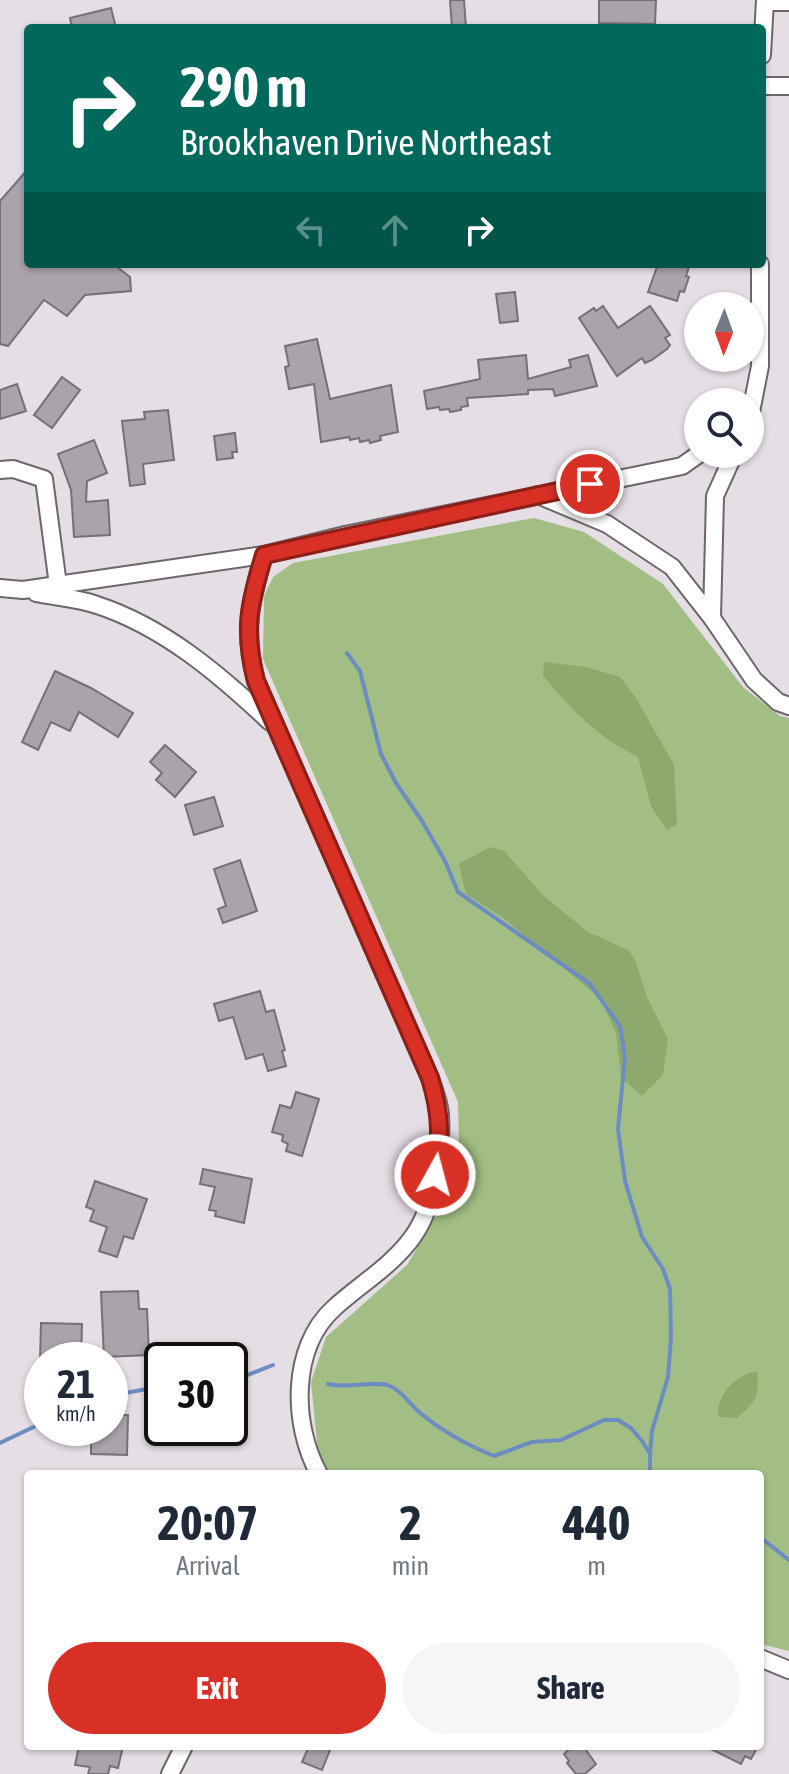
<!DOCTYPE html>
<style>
:root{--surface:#fff;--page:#f6f6f7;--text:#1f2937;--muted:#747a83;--accent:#d93025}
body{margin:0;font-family:"Asap Condensed",sans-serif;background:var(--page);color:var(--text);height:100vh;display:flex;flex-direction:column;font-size:30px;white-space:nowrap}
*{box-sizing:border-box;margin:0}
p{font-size:26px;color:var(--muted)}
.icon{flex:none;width:44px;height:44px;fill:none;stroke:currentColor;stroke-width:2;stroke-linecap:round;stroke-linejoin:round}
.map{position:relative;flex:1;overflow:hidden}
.details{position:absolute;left:24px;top:1470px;width:740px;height:280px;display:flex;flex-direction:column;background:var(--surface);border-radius:8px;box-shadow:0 2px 6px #0004}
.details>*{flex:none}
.banner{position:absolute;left:24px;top:24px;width:742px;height:244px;border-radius:8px;box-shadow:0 2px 6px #0004;background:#00695c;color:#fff;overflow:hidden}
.needle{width:52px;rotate:181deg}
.controls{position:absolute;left:684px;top:292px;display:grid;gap:16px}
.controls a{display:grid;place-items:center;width:80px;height:80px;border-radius:50%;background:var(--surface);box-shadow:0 2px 6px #0004;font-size:40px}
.speed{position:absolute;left:24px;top:1342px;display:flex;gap:16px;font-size:40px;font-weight:700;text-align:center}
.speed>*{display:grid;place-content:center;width:104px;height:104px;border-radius:50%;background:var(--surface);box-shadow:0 2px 6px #0004;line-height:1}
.speed small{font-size:20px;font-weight:400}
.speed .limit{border:4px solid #111;border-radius:12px;background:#fff;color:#111}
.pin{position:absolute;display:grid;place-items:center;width:68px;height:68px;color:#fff;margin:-34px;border:4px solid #fff;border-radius:50%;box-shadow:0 2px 8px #0007}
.me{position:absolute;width:88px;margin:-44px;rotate:7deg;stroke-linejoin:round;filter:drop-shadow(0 0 6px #0008)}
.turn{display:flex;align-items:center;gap:28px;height:168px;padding:0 24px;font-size:36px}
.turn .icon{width:104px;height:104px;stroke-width:2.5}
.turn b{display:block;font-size:56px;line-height:68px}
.lanes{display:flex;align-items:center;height:76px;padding:0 24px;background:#0003;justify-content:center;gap:40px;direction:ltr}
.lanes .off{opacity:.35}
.eta{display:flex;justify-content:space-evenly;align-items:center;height:136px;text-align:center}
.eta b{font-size:48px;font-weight:700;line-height:56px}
.action{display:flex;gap:16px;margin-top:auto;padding:16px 24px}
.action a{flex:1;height:92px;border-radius:48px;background:var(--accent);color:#fff;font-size:32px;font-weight:700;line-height:92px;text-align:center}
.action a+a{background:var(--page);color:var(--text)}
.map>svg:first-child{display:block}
.green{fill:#a2be84}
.forest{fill:#8da96e}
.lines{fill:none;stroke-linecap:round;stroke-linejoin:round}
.stream{stroke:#6d8dc2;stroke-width:4}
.building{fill:#aaa3aa;stroke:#767076;stroke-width:2}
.street-casing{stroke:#6c666c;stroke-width:20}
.street{stroke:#fff;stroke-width:16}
.route-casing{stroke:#8d1f18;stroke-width:20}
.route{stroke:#d93025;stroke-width:14}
</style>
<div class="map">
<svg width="789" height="1774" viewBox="0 0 789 1774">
<rect width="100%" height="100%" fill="#e5dee5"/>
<path class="green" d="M 534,518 L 584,532 L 663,584 L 743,687 L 780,716 L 789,718 L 789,1651 L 760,1644 L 760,1474 L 330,1474 L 318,1452 L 311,1382 L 326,1337 L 407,1265 L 448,1196 L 459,1148 L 458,1102 L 263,659 L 264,596 L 273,577 L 293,563 Z"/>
<g class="forest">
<path d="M 544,662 L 586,667 L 620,677 L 636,698 L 674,765 L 677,824 L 667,830 L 651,806 L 638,757 C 595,735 574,712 543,676 Z"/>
<path d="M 490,847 L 504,851 L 544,896 L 588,932 L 628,950 L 635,960 L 647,997 L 668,1039 L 663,1075 L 642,1096 L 621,1078 L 616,1033 L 600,998 L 502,917 L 466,894 L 459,864 Z"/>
<path d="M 757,1372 C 760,1397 755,1402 737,1418 L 718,1417 C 716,1396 736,1373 757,1372 Z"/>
</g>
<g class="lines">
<g class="stream">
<path d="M 347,653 L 360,671 L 381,754 L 396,783 L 422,821 L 445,861 L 458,892 L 589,983 L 620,1026 L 625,1057 L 618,1129 L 625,1181 L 642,1237 L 663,1269 L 670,1289 L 671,1338 L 668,1377 L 652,1431 L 650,1454"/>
<path d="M 230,1382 L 273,1365"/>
<path d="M 328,1384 C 347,1389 375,1380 390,1386 C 402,1391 409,1403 418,1411 C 441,1431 467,1445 494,1456 L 532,1442 L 561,1440 L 604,1420 L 618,1420 L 631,1428 L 642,1441 L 650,1454 L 650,1474"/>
<path d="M 110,1396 L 162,1386"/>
<path d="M 0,1443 L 42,1423"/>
<path d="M 760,1537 L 789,1560"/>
</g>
</g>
<g class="building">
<path d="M 450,0 L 464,0 L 466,28 L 452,28 Z"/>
<path d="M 599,0 L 656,0 L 655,24 L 599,23 Z"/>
<path d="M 111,8 L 116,28 L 72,28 L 70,18 Z"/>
<path d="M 28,169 L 28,264 L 113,264 L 130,277 L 131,291 L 85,295 L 67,316 L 44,300 L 8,346 L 0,344 L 0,201 Z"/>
<path d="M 658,264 L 680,264 L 689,267 L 686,276 L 689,277 L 684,292 L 680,291 L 677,301 L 648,292 Z"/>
<path d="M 515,292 L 518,321 L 500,323 L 496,294 Z"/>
<path d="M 603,306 L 618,328 L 650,306 L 670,335 L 665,338 L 670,345 L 667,349 L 652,360 L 645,363 L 642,358 L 617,376 L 579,318 L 594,308 L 596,311 Z"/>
<path d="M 317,339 L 330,399 L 391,385 L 398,432 L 380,436 L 381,440 L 370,443 L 369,440 L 360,442 L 359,438 L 350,440 L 349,437 L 321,442 L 314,384 L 289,389 L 285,367 L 289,366 L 285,346 Z"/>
<path d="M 526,355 L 528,379 L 571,367 L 569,360 L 588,355 L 597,386 L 555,396 L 553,389 L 528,390 L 528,394 L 467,398 L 468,406 L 461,407 L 461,410 L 450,412 L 449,409 L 440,410 L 439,407 L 427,409 L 424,391 L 480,379 L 478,360 Z"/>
<path d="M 62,377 L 80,390 L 52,428 L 34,415 Z"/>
<path d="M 17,384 L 26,411 L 0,419 L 0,390 Z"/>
<path d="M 168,410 L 174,460 L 143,464 L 145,484 L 130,486 L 122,421 L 145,419 L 144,412 Z"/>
<path d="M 235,433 L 237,452 L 232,452 L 233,458 L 217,460 L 214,436 Z"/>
<path d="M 94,440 L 107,473 L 87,481 L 86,502 L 108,500 L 110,535 L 74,537 L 71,490 L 58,454 Z"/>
<path d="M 55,671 L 91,688 L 133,713 L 118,737 L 79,712 L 70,731 L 51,722 L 38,750 L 22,742 Z"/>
<path d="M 165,745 L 196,772 L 175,797 L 156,780 L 162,773 L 150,762 Z"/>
<path d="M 214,797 L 223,826 L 194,835 L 185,805 Z"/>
<path d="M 240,860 L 257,911 L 223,923 L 218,909 L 226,906 L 214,869 Z"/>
<path d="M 260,991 L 266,1012 L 274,1010 L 285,1050 L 282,1051 L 286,1066 L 268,1071 L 263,1054 L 246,1059 L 233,1017 L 219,1021 L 214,1004 Z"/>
<path d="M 296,1092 L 319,1099 L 302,1156 L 286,1151 L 288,1144 L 282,1141 L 283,1135 L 272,1132 L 280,1105 L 291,1108 Z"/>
<path d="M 203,1169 L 252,1179 L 244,1223 L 215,1216 L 216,1211 L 209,1210 L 215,1187 L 200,1184 Z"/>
<path d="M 95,1181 L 147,1199 L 133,1239 L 124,1236 L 117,1257 L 99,1251 L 107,1227 L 90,1221 L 94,1210 L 86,1207 Z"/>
<path d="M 138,1291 L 139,1309 L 147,1309 L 149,1355 L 104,1357 L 101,1292 Z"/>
<path d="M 41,1323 L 82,1324 L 81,1360 L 40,1360 Z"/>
<path d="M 110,1415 L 128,1415 L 127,1455 L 91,1454 L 91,1428 L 110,1428 Z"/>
<path d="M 79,1746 L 123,1746 L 118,1768 L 110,1766 L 108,1774 L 88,1774 L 90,1767 L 75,1765 Z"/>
<path d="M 309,1746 L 320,1746 L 330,1750 L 322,1770 L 302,1762 Z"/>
<path d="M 572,1746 L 583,1746 L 596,1764 L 585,1774 L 576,1774 L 567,1763 L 569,1761 L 564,1754 Z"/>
<path d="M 705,1746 L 758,1746 L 751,1759 L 745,1756 L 741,1764 Z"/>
</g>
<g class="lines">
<defs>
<g id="street">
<path d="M 765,2 L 789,2"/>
<path d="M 762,55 L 765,0"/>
<path d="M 762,86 L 789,86"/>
<path d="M 750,417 L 760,366 L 760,264"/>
<path d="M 0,470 L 13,469 L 44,479 L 58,585"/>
<path d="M 538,495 L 607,524 L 672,567 L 712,618 L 754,680 L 778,702 L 789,706"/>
<path d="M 264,555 C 250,602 243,632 256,681 L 430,1078 C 434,1090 439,1102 440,1114 C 442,1155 435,1211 408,1243 C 388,1268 358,1286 334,1308 C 290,1348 292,1425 319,1474"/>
<path d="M 0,588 L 23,590 L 264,555 L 345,535 L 682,466 L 699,454"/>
<path d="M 36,593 C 55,597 78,598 97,605 C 164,627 219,674 270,722"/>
<path d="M 712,618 L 715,496 L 734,454"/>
<path d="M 760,1658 L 789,1670"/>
<path d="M 170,1774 L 184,1746"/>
</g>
</defs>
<use href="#street" class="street-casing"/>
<use href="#street" class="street"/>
</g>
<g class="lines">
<defs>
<path id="route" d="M 435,1175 C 441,1138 441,1114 430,1078 L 256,681 C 243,630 249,604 264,555 L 590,484"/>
</defs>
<use href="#route" class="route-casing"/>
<use href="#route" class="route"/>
</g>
</svg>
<div class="controls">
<a><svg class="needle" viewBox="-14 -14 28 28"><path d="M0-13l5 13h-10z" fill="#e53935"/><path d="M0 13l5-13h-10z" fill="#747a83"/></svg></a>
<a><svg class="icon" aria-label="search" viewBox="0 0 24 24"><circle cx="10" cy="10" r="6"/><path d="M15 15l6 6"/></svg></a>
</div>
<div class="speed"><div>21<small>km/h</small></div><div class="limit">30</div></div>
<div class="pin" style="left:590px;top:484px;background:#d93025"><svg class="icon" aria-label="arrive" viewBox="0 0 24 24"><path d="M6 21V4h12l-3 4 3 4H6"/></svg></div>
<svg class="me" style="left:435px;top:1175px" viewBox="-20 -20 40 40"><circle r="17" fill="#d93025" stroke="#fff" stroke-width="3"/><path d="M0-11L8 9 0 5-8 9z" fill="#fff"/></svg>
<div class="banner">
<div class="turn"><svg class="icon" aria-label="right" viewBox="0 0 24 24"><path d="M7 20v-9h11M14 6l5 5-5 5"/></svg><div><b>290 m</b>Brookhaven Drive Northeast</div></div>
<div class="lanes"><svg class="icon off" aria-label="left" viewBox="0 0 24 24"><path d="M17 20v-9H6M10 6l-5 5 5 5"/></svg><svg class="icon off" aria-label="ahead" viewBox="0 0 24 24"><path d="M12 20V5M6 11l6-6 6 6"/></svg><svg class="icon" aria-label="right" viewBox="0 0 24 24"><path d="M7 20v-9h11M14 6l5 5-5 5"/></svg></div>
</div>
<section class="details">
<div class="eta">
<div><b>20:07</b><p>Arrival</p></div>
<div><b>2</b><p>min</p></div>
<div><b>440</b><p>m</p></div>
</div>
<div class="action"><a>Exit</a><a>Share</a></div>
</section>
</div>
